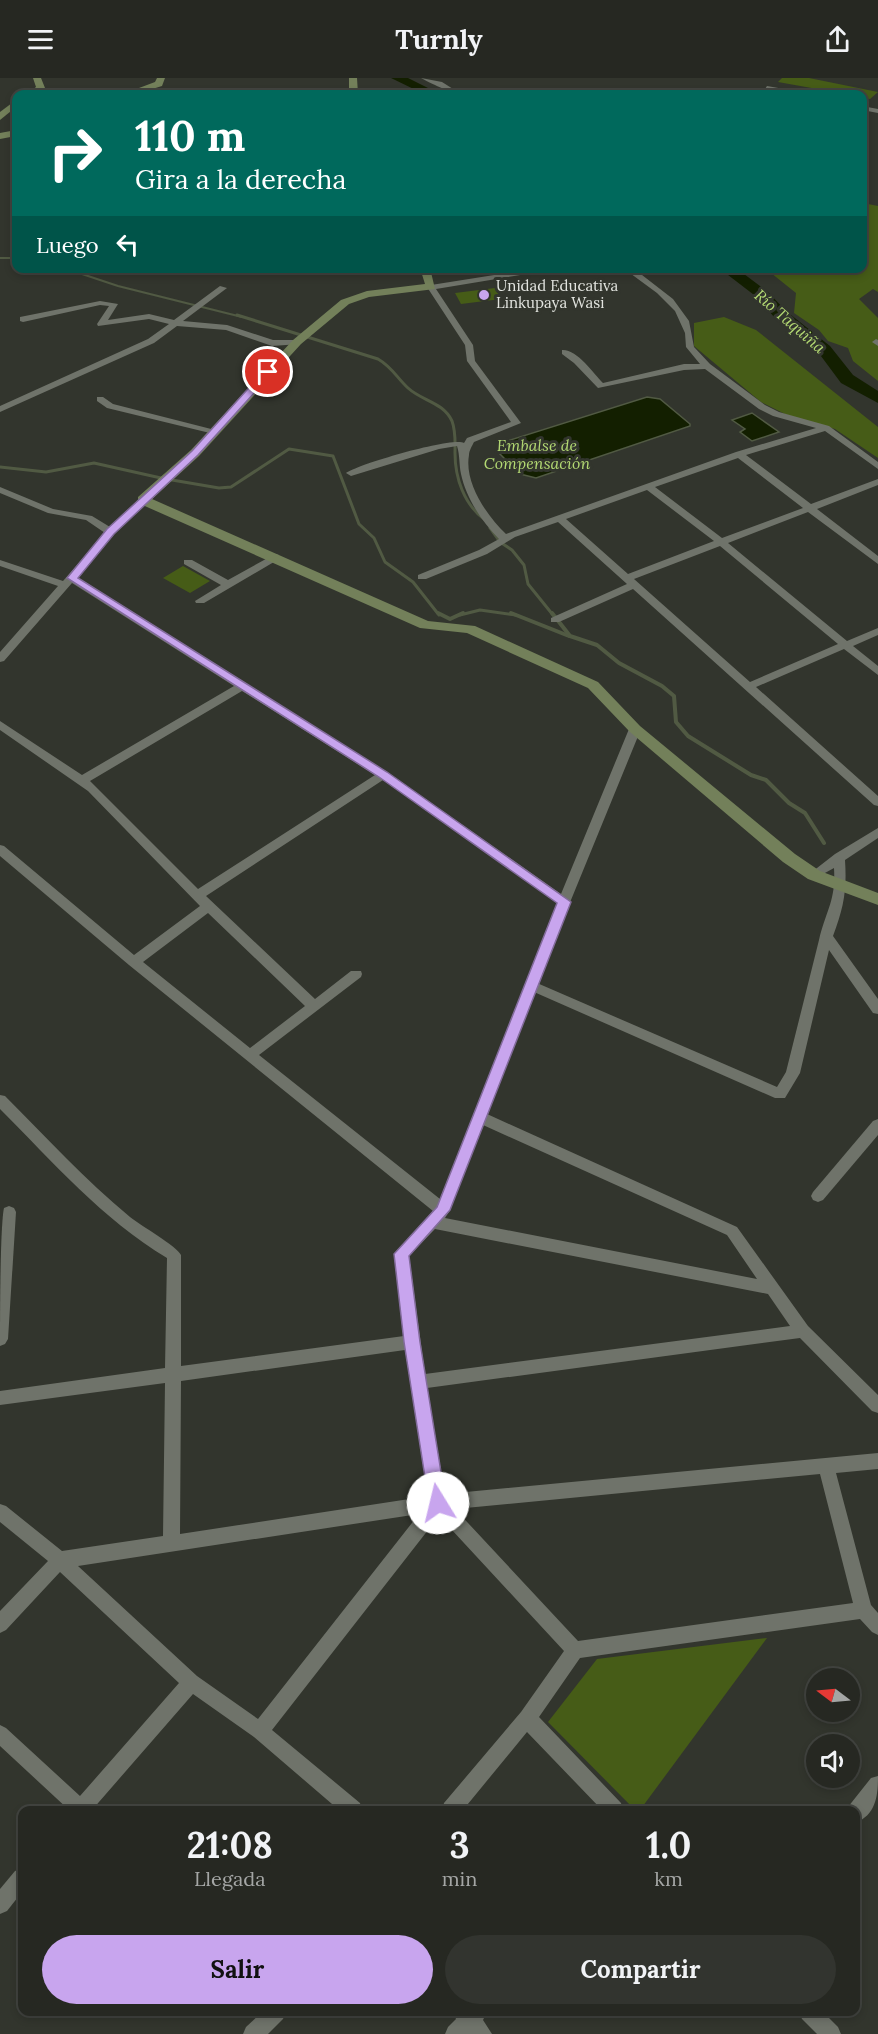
<!DOCTYPE html>
<html lang="es">
<meta charset="utf-8">
<style>
:root{--surface:#262822;--page:#32342f;--text:#f1f3f6;--muted:#a4a6a5;--line:#424440;--accent:#c8a5ee}
body{margin:0;font-family:Lora,serif;background:var(--page);color:var(--text);height:100vh;display:flex;flex-direction:column;font-size:22px;white-space:nowrap}
*{box-sizing:border-box;margin:0}
p{font-size:20px;color:var(--muted)}
.icon{flex:none;width:33px;height:33px;fill:none;stroke:currentColor;stroke-width:2;stroke-linecap:round;stroke-linejoin:round}
.map{position:relative;flex:1;overflow:hidden}
.panel{position:absolute;left:18px;top:1728px;width:842px;height:210px;display:flex;flex-direction:column;background:var(--surface);border-radius:12px;box-shadow:0 3px 9px #0003,0 0 0 2px var(--line)}
.panel>*{flex:none}
.top-card{position:absolute;left:12px;top:12px;width:855px;height:183px;border-radius:12px;box-shadow:0 3px 9px #0003,0 0 0 2px var(--line);background:#00695c;color:#fff;overflow:hidden}
.needle{width:39px;rotate:286deg}
.tools{position:absolute;left:806px;top:1590px;display:grid;gap:12px}
.tools a{display:grid;place-items:center;width:54px;height:54px;border-radius:50%;background:var(--surface);box-shadow:0 3px 9px #0003,0 0 0 2px var(--line);font-size:30px}
.pin{position:absolute;display:grid;place-items:center;width:51px;height:51px;color:#fff;margin:-26px;border:3px solid #fff;border-radius:50%;box-shadow:0 2px 6px #0007}
.me{position:absolute;width:66px;margin:-33px;rotate:351deg;stroke-linejoin:round;filter:drop-shadow(0 0 4px #0008)}
.turn{display:flex;align-items:center;gap:21px;height:126px;padding:0 24px;font-size:27px}
.turn .icon{width:78px;height:78px;stroke-width:2.5}
.turn b{display:block;font-size:42px;line-height:51px}
.then{display:flex;align-items:center;height:57px;padding:0 24px;background:#0003;gap:12px;font-size:22px}
.eta{display:flex;justify-content:space-evenly;align-items:center;height:102px;text-align:center}
.eta b{font-size:36px;font-weight:700;line-height:42px}
.button{display:flex;gap:12px;margin-top:auto;padding:12px 24px}
.button a{flex:1;height:69px;border-radius:36px;background:var(--accent);color:#111;font-size:24px;font-weight:700;line-height:69px;text-align:center}
.button a+a{background:var(--page);color:var(--text)}
header{display:flex;justify-content:space-between;align-items:center;height:78px;padding:0 24px;background:var(--surface);font-size:27px;font-weight:700}
.map>svg:first-child{display:block}
.green{fill:#465c17}
.water{fill:#131f00;stroke:#515a43;stroke-width:1.5}
.lines{fill:none;stroke-linecap:round;stroke-linejoin:round}
.stream-far2{stroke:#515a43;stroke-width:2}
.stream-far1{stroke:#515a43;stroke-width:3}
.stream{stroke:#515a43;stroke-width:4}
.river{fill:#131f00;fill-rule:evenodd}
.street{fill:#6f736a;fill-rule:evenodd}
.secondary{fill:#73805a;fill-rule:evenodd}
.route{fill:#c8a5ee;stroke:#826b9b;stroke-width:1.5}
.poi-dot{fill:#c8a5ee;stroke:#32352d;stroke-width:2}
.labels{text-anchor:middle;stroke-width:6;stroke-linejoin:round;paint-order:stroke}
.far-poi-label{font-size:15px;fill:#e3e5e0;stroke:#32352d;text-anchor:start}
.far-water-label{font-size:16px;font-style:italic;fill:#b3d973;stroke:#32352d}
</style>
<header><svg class="icon" aria-label="menu" viewBox="0 0 24 24"><path d="M4 6h16M4 12h16M4 18h16"/></svg>Turnly<svg class="icon" aria-label="share" viewBox="0 0 24 24"><path d="M12 15V3M7 8l5-5 5 5M5 13v7h14v-7"/></svg></header>
<div class="map">
<svg width="878" height="1956" viewBox="0 0 878 1956">
<rect width="100%" height="100%" fill="#32352d"/>
<g class="green">
<path d="M 782,0 L 809,0 L 878,14 L 870,21 L 863,20 L 862,16 L 845,16 L 778,4 Z"/>
<path d="M 863,125 L 878,128 L 878,214 L 873,211 L 859,221 L 878,240 L 878,303 L 853,283 L 848,270 L 828,263 L 819,252 L 794,235 L 796,215 L 766,191 L 862,190 Z"/>
<path d="M 495,210 L 501,221 L 461,226 L 455,215 Z"/>
<path d="M 724,239 L 756,252 L 878,349 L 878,380 L 835,351 L 789,338 L 761,324 L 694,268 L 694,245 Z"/>
<path d="M 183,488 L 210,503 L 190,515 L 163,500 Z"/>
<path d="M 767,1560 L 640,1732 L 635,1732 L 548,1644 L 597,1581 Z"/>
</g>
<g class="water">
<path d="M 647,319 L 660,321 L 690,346 L 690,348 L 536,400 L 520,396 L 497,373 L 501,365 Z"/>
<path d="M 752,335 L 779,354 L 752,363 L 740,354 L 745,351 L 732,342 Z"/>
</g>
<g class="lines">
<g class="stream-far2">
<path d="M 0,180 L 16,180"/>
<path d="M 64,190 L 118,208 L 242,239"/>
</g>
<g class="stream-far1">
<path d="M 237,237 L 378,281 C 392,289 397,300 408,310 C 422,323 443,324 452,343 C 456,354 455,364 455,375 C 455,400 464,426 484,441"/>
<path d="M 0,389 L 46,394 L 94,385 L 161,400"/>
<path d="M 172,402 L 219,410 L 231,409 L 289,371 L 333,378 L 359,446 L 374,460 L 385,484 L 413,504 L 439,537"/>
<path d="M 490,450 L 500,464 L 512,472 L 524,487 L 528,506 L 553,537"/>
<path d="M 460,537 L 480,532 L 516,537"/>
</g>
<g class="stream">
<path d="M 438,535 L 450,541 L 463,535"/>
<path d="M 511,535 L 569,558"/>
<path d="M 552,535 L 570,558 L 597,567 L 619,585 L 662,608 L 674,618 L 676,644 L 688,658 L 751,697 L 766,702 L 789,725 L 805,735 L 824,765"/>
</g>
<g class="river">
<path d="M 391,0 L 408,0 L 440,16 L 424,16 Z"/>
<path d="M 719,190 L 736,190 L 768,214 L 786,233 L 830,268 L 853,297 L 878,313 L 878,325 L 841,305 L 818,274 L 774,239 L 758,220 Z"/>
</g>
<g class="street">
<path d="M 421,0 L 442,4 L 461,16 C 455,17 428,4 421,0 Z"/>
<path d="M 767,8 L 801,14 L 804,16 L 792,16 L 765,11 Z"/>
<path d="M 862,28 L 878,31 L 878,35 L 862,32 Z"/>
<path d="M 539,190 L 563,190 L 436,211 L 473,267 L 475,283 L 521,345 L 474,364 C 472,368 469,373 469,377 C 464,405 487,438 506,456 L 736,374 L 816,350 L 773,338 L 759,331 L 705,291 L 684,292 L 598,310 L 574,285 L 562,276 L 562,272 C 577,271 593,295 603,305 L 684,286 L 700,286 L 686,269 L 685,255 L 675,233 L 657,215 L 623,190 L 633,190 L 673,221 L 689,243 L 694,269 L 710,286 L 765,327 L 779,334 L 829,348 L 878,384 L 878,391 L 825,353 L 746,377 L 811,426 L 878,401 L 878,407 L 817,431 L 878,478 L 878,486 L 808,434 L 728,465 L 847,563 L 878,550 L 878,557 L 853,568 L 878,588 L 878,597 L 844,571 L 756,609 L 878,718 L 878,728 L 874,727 L 633,511 L 559,544 L 551,544 L 551,540 L 627,506 L 558,444 L 515,459 L 487,476 L 426,501 L 418,501 L 418,497 L 479,472 L 499,461 C 482,444 466,420 461,396 C 459,387 460,377 457,368 L 439,371 L 351,398 L 346,395 C 358,386 454,358 464,365 L 467,360 L 511,344 L 467,283 L 465,267 L 427,209 L 431,207 ZM 738,380 L 803,430 L 722,460 L 655,409 ZM 647,412 L 714,463 L 628,496 L 566,441 ZM 720,468 L 838,566 L 750,604 L 634,501 Z"/>
<path d="M 220,208 L 227,210 L 183,243 L 227,247 L 273,262 L 300,262 L 300,266 L 272,268 L 226,252 L 177,248 L 154,265 L 0,334 L 0,328 L 148,261 L 169,246 L 149,241 L 98,248 L 97,246 L 109,228 L 100,227 L 23,244 L 20,243 L 20,239 L 100,223 L 118,226 L 108,242 L 149,236 L 174,242 Z"/>
<path d="M 876,261 L 878,262 L 878,268 L 872,264 Z"/>
<path d="M 97,319 L 103,319 L 113,326 L 219,353 L 214,356 L 107,330 L 97,323 Z"/>
<path d="M 0,409 L 53,431 L 92,438 L 110,449 L 140,420 L 146,420 L 146,424 L 114,456 L 77,499 L 387,694 L 561,816 L 629,651 L 635,647 L 639,648 L 641,651 L 537,905 L 777,1009 L 786,994 C 797,950 808,906 819,862 C 826,832 836,823 834,790 L 814,801 L 808,797 L 835,776 L 878,750 L 878,760 L 845,782 C 847,812 844,829 833,858 L 878,921 L 878,936 L 873,935 L 829,872 L 800,995 L 785,1020 L 775,1020 L 534,914 L 487,1036 L 737,1149 L 808,1248 L 878,1317 L 878,1335 L 872,1333 L 800,1260 L 427,1310 L 445,1416 L 878,1375 L 878,1391 L 836,1395 L 871,1527 L 878,1535 L 878,1557 L 872,1554 L 860,1541 L 580,1580 L 539,1639 L 621,1725 L 623,1732 L 602,1732 L 527,1654 L 463,1732 L 442,1732 L 444,1725 L 521,1634 L 564,1573 L 439,1438 L 272,1652 L 360,1725 L 362,1732 L 339,1732 L 254,1659 L 193,1616 L 92,1732 L 69,1732 L 0,1668 L 0,1647 L 6,1650 L 80,1718 L 179,1605 L 60,1494 L 6,1552 L 0,1555 L 0,1533 L 48,1483 L 0,1444 L 0,1426 L 6,1428 L 62,1473 L 163,1458 L 165,1305 L 0,1327 L 0,1313 L 165,1290 L 167,1180 C 102,1141 53,1084 0,1031 L 0,1017 L 5,1018 C 46,1059 85,1102 130,1139 C 141,1148 177,1168 181,1177 L 181,1288 L 404,1258 L 394,1176 L 433,1133 L 129,887 L 0,778 L 0,767 L 4,768 L 134,877 L 200,828 L 88,713 L 0,652 L 0,643 L 82,697 L 234,608 L 72,505 L 4,583 L 0,584 L 0,574 L 58,508 L 0,488 L 0,482 L 63,503 L 105,455 L 86,442 L 48,435 L 0,415 ZM 242,613 L 375,697 L 198,811 L 90,703 ZM 383,702 L 557,825 L 440,1121 L 259,977 L 361,899 L 362,896 L 361,893 L 351,893 L 315,921 L 206,818 ZM 208,835 L 305,928 L 250,970 L 143,884 ZM 483,1047 L 727,1157 L 757,1201 L 445,1140 L 450,1132 ZM 435,1151 L 768,1216 L 790,1248 L 425,1296 L 409,1178 ZM 405,1272 L 429,1418 L 180,1456 L 181,1303 ZM 820,1396 L 853,1525 L 578,1563 L 455,1431 ZM 419,1436 L 258,1641 L 197,1598 L 78,1488 Z"/>
<path d="M 275,476 L 279,477 L 279,481 L 204,525 L 196,525 L 195,523 L 221,507 L 184,486 L 184,482 L 192,482 L 228,502 Z"/>
<path d="M 878,1041 L 878,1057 L 823,1122 L 818,1124 L 813,1122 L 811,1118 L 813,1114 L 873,1043 Z"/>
<path d="M 9,1128 L 14,1130 L 16,1134 L 8,1261 L 5,1266 L 0,1268 C 0,1242 0,1148 4,1130 Z"/>
<path d="M 878,1698 C 878,1718 876,1737 855,1745 L 855,1732 L 847,1732 L 848,1729 L 871,1700 Z"/>
<path d="M 22,1790 L 22,1814 L 7,1833 L 0,1836 L 0,1811 L 15,1793 Z"/>
<path d="M 262,1934 L 286,1934 L 283,1941 L 268,1956 L 243,1956 L 246,1949 Z"/>
<path d="M 453,1934 L 487,1934 L 483,1942 L 492,1956 L 445,1956 L 448,1949 L 456,1941 Z"/>
<path d="M 799,1934 L 823,1934 L 838,1949 L 841,1956 L 817,1956 L 802,1941 Z"/>
</g>
<g class="secondary">
<path d="M 33,0 L 41,0 L 45,10 L 37,16 L 27,16 L 36,9 Z"/>
<path d="M 157,0 L 165,0 L 162,8 L 136,16 L 123,16 L 155,4 Z"/>
<path d="M 349,0 L 357,0 L 358,16 L 349,16 Z"/>
<path d="M 16,22 L 16,29 L 0,42 L 0,34 Z"/>
<path d="M 16,52 L 16,58 L 0,61 L 0,55 Z"/>
<path d="M 420,190 L 430,190 L 435,211 L 369,219 L 349,226 L 301,266 L 199,378 L 152,421 L 428,543 L 475,548 L 598,604 L 640,648 L 795,776 L 820,793 L 878,815 L 878,827 L 808,801 L 783,784 L 630,654 L 588,610 L 467,555 L 420,550 L 138,425 L 138,419 L 191,372 L 293,262 L 341,222 L 367,213 L 425,206 Z"/>
</g>
</g>
<path class="route" d="M 265,292 L 273,294 L 198,377 L 114,456 L 78,500 L 387,694 L 571,824 L 450,1132 L 409,1178 L 420,1264 L 446,1425 L 444,1431 L 438,1433 L 432,1431 L 429,1425 L 404,1264 L 394,1176 L 437,1129 L 557,825 L 379,699 L 67,500 L 107,451 L 192,373 Z"/>
<circle class="poi-dot" cx="484" cy="217" r="6"/>
<g class="labels">
<g class="far-poi-label">
<text x="496" y="213">Unidad Educativa<tspan x="496" dy="17">Linkupaya Wasi</tspan></text>
</g>
<g class="far-water-label">
<text transform="translate(790 243) rotate(41)" y="6">Río Taquiña</text>
<text x="537" y="373">Embalse de<tspan x="537" dy="18">Compensación</tspan></text>
</g>
</g>
</svg>
<div class="tools">
<a><svg class="needle" viewBox="-14 -14 28 28"><path d="M0-13l5 13h-10z" fill="#e53935"/><path d="M0 13l5-13h-10z" fill="#a4a6a5"/></svg></a>
<a><svg class="icon" aria-label="sound" viewBox="0 0 24 24"><path d="M4 9h4l5-4v14l-5-4H4zM17 9q2 3 0 6"/></svg></a>
</div>
<div class="pin" style="left:268px;top:294px;background:#d93025"><svg class="icon" aria-label="arrive" viewBox="0 0 24 24"><path d="M6 21V4h12l-3 4 3 4H6"/></svg></div>
<svg class="me" style="left:438px;top:1425px" viewBox="-20 -20 40 40"><circle r="19" fill="#fff"/><path d="M0-13L10 11 0 6-10 11z" fill="#c8a5ee"/></svg>
<div class="top-card">
<div class="turn"><svg class="icon" aria-label="right" viewBox="0 0 24 24"><path d="M7 20v-9h11M14 6l5 5-5 5"/></svg><div><b>110 m</b>Gira a la derecha</div></div>
<div class="then">Luego<svg class="icon" aria-label="left" viewBox="0 0 24 24"><path d="M17 20v-9H6M10 6l-5 5 5 5"/></svg></div>
</div>
<section class="panel">
<div class="eta">
<div><b>21:08</b><p>Llegada</p></div>
<div><b>3</b><p>min</p></div>
<div><b>1.0</b><p>km</p></div>
</div>
<div class="button"><a>Salir</a><a>Compartir</a></div>
</section>
</div>
